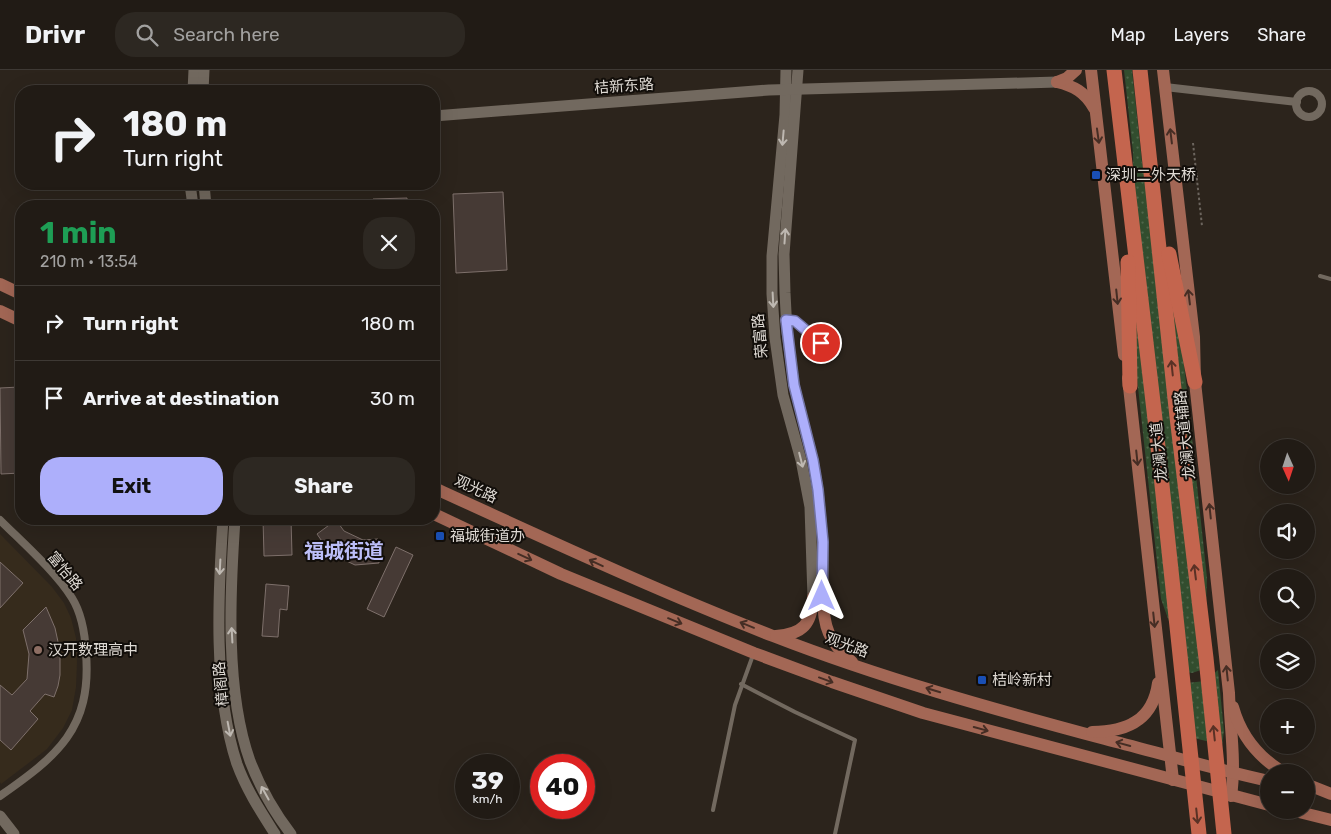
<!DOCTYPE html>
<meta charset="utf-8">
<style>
:root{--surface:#211b15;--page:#2d2822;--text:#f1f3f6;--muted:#a2a1a0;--line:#3e3934;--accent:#adaffb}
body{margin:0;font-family:Rubik,"Noto Sans SC",sans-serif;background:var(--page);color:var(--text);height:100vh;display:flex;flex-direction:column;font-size:19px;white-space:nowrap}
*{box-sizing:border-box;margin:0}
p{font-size:16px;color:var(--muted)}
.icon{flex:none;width:28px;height:28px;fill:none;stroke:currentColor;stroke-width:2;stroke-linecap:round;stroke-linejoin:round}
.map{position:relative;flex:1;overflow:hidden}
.details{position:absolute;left:15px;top:130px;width:425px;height:325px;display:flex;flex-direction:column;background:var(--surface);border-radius:20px;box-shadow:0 5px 20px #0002,0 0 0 1px var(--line)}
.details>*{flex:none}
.banner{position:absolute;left:15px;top:15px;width:425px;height:105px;border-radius:20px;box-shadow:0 5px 20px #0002,0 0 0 1px var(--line);background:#211b15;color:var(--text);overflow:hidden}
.needle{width:32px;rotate:177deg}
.controls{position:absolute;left:1260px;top:369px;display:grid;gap:10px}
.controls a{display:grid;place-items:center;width:55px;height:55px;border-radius:50%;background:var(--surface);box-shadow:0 5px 20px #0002,0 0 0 1px var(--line);font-size:25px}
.speed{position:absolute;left:455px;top:684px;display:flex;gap:10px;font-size:25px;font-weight:700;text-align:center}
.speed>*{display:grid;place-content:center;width:65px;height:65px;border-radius:50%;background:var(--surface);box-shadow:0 5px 20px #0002,0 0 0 1px var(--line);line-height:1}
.speed small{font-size:12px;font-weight:400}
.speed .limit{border:8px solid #d22;background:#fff;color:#111}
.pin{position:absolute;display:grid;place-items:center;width:42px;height:42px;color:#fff;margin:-21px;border:2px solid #fff;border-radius:50%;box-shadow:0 1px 5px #0007}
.me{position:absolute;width:55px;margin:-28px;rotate:0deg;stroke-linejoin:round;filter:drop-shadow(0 0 4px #0008)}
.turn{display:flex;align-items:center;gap:18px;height:105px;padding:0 25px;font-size:22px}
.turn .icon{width:65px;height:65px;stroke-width:2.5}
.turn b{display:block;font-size:35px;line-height:42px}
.round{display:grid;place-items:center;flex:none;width:52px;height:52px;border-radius:20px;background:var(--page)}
.head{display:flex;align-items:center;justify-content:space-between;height:85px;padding:0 25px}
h1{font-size:30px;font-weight:700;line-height:38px;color:#1e9e55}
.cta{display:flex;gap:10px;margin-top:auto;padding:10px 25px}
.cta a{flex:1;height:58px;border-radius:20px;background:var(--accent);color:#111;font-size:20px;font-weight:700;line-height:58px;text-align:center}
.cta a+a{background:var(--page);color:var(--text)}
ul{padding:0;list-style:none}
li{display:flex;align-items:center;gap:15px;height:75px;padding:0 25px;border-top:1px solid var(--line)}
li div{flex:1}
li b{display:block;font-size:19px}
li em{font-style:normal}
header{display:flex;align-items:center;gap:30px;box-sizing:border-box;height:70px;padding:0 25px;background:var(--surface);border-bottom:1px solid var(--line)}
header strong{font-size:24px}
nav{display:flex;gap:28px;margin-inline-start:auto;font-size:18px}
.search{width:350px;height:45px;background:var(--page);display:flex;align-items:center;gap:12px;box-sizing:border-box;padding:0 18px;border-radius:20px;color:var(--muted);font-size:19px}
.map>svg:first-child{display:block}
.education{fill:#362b1c}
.grass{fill:url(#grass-dots)}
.building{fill:#463a35;stroke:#7e706b}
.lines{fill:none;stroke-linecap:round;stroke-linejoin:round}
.path{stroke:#6c655e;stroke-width:2;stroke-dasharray:2.5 2.5;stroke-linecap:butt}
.lane{stroke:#72695f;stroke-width:4}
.street{stroke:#72695f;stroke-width:8}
.secondary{stroke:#72695f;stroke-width:11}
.primary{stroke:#a36755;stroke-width:12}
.highway{stroke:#c4654e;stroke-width:15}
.oneway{stroke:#452d24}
.oneway2{stroke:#beb8b1}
.oneway3{stroke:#593125}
.route-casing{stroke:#7072a3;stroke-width:12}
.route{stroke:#adaffb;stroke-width:9}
.transit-dot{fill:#1a4fb4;stroke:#120e0a;stroke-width:2}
.education-dot{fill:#8d6e63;stroke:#120e0a;stroke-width:2}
.labels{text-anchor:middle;stroke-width:4;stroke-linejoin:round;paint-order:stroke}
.street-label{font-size:15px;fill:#dfdad4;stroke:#120e0a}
.poi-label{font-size:15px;fill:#dfdad4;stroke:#120e0a;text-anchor:start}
.district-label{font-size:20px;font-weight:bold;fill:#bdbff9;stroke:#120e0a}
</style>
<header>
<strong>Drivr</strong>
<div class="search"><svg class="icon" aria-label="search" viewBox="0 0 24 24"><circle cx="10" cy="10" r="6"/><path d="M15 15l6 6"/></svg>Search here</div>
<nav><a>Map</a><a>Layers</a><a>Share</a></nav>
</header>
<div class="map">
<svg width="1331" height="764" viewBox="0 0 1331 764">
<defs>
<pattern id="grass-dots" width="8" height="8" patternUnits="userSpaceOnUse" patternTransform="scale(1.25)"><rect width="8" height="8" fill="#324d2e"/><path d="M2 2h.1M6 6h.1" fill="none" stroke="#4f664b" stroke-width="1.8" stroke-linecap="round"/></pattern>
</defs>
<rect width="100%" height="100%" fill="#2c241c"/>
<path class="education" d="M 0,464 L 52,517 L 64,533 L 71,548 L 76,568 L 77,592 L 76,617 L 72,640 L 63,658 L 47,679 L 1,714 L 0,712 Z"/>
<g class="grass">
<path d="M 1124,0 L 1132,0 L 1142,92 L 1181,271 L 1185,303 L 1207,508 L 1204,599 L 1192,603 L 1187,602 L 1161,529 L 1136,299 L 1133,83 Z"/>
<path d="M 1218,600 L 1224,661 L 1222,675 L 1182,665 L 1187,613 L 1205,611 Z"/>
</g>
<g class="building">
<path d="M 503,122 L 507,200 L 456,203 L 453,124 Z"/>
<path d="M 407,128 L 407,136 L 373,136 L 373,129 Z"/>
<path d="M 19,317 L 19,322 L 21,321 L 21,403 L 1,404 L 0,318 Z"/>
<path d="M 263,449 L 291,449 L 292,485 L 264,486 Z"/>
<path d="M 336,450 L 344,461 L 363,470 L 378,469 L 379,493 L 355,495 L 330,483 L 317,464 Z"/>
<path d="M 396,477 L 413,485 L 384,547 L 367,539 Z"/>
<path d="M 0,492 L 23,513 L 0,538 Z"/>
<path d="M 266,514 L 289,516 L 287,540 L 280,539 L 278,567 L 262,566 Z"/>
<path d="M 46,537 L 55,558 L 60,581 L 60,605 L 58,616 L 54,627 L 45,624 L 30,641 L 38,649 L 11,680 L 0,670 L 0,615 L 12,625 L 27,609 L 29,584 L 23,560 Z"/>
</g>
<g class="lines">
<g class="path">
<path d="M 1193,73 L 1202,156"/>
<path d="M 1187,107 L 1198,106"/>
</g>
<g class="lane">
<path d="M 1320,206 L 1331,209"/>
<path d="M 741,614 L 795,642 L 855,670 L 835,764"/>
<path d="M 713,740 L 735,635 L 753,585"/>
</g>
<g class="street">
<path d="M 1165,17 L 1297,32"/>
<circle cx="1309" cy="34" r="13"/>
<path d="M 784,250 L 795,251 L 821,273"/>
<path d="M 0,450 C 22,472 56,502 72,528 C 82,544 85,564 86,583 C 92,659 57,686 0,726"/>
</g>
<g class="secondary">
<path d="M 786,0 L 785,45 L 772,186 L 772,224 L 775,268 L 783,325 L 801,390 L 810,437 L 813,527"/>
<path d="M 798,0 L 784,184 L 785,223 L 787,262 L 794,315 L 813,390 L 818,420 L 823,472 L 823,526"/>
<path d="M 193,21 L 194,0"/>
<path d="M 203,21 L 204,0"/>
<path d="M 434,46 L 769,20 L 1057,12"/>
<path d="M 190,114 L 193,136"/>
<path d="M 204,114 L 206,136"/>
<path d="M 223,449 C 218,524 213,622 237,694 C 246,719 261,742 275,764"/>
<path d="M 235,449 C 230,522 225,621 250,691 C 260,717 274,742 291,764"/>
<path d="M 0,746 L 14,764"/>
</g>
<g class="primary">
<path d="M 1091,0 L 1124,285"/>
<path d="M 1163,0 L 1194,267 L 1195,312 L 1229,623 C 1230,657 1236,692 1231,726"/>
<path d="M 1057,12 C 1074,16 1085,22 1094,38"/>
<path d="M 1057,12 L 1067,8 L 1076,0"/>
<path d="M 0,214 L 21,224"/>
<path d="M 0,241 L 21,251"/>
<path d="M 1128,308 L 1173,710"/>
<path d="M 434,418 C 546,469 657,521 773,566 C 881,608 993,639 1105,669 C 1159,683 1214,699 1269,711"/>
<path d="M 434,444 L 561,504 L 754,583 L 832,612 L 923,643 L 1269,735"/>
<path d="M 823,526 C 823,557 829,572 852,592"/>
<path d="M 776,566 C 803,564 812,554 813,527"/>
<path d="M 1233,637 C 1241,666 1258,687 1283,702"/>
<path d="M 1092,662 C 1127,662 1153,650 1158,613"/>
<path d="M 1306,714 L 1331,724"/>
<path d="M 1291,740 L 1331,750"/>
</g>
<g class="highway">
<path d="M 1114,0 L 1155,349 L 1199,764"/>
<path d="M 1140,0 L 1177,347 L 1206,588 L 1224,764"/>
<path d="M 1169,184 L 1195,312"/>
<path d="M 1128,192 L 1130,316"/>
</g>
</g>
<defs><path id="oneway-shaft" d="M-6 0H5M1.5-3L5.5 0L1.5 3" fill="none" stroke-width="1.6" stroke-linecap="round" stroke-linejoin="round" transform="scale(1.25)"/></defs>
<g class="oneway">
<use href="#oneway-shaft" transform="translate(1098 66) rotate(82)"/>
<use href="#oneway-shaft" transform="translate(1171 66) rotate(-97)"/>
<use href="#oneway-shaft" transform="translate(1117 227) rotate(84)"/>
<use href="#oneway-shaft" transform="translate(1189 227) rotate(-97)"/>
<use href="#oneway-shaft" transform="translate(1137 388) rotate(84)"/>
<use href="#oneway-shaft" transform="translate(1210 441) rotate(-96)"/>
<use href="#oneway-shaft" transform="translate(525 487) rotate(25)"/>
<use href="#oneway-shaft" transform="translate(596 493) rotate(-155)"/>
<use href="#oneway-shaft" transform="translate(1154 550) rotate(84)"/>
<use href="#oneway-shaft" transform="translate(675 551) rotate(22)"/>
<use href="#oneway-shaft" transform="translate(747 555) rotate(-158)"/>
<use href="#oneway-shaft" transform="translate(1227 603) rotate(-96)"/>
<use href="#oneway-shaft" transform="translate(826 610) rotate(20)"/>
<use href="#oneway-shaft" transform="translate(933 620) rotate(-163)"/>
<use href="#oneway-shaft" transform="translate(981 659) rotate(15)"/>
<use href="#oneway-shaft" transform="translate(1123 674) rotate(-165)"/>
</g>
<g class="oneway2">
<use href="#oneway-shaft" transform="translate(783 68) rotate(95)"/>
<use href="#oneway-shaft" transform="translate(785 166) rotate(-86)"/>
<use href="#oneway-shaft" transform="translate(773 230) rotate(87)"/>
<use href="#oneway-shaft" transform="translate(801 390) rotate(76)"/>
<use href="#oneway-shaft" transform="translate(220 497) rotate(93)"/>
<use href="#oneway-shaft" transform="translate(232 565) rotate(-93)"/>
<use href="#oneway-shaft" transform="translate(229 659) rotate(79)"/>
<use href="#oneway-shaft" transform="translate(265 723) rotate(-119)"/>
</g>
<g class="oneway3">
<use href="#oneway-shaft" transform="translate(1172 298) rotate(-96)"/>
<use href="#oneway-shaft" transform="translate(1195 502) rotate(-97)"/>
<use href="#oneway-shaft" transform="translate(1214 663) rotate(-96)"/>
<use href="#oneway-shaft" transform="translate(1197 746) rotate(84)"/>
</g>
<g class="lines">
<defs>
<path id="route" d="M 821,273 L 795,251 L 786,250 L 794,315 L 813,390 L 818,420 L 823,472 L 822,526"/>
</defs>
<use href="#route" class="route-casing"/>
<use href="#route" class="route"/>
</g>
<g class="transit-dot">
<rect x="1091" y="100" width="10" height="10" rx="2.5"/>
<rect x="435" y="461" width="10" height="10" rx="2.5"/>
<rect x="977" y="605" width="10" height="10" rx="2.5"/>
</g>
<circle class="education-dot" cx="38" cy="580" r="5"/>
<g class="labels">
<g class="street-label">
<text transform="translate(624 16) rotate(-4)" y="5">桔新东路</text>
<text transform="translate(760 266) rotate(-95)" y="5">荣富路</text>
<text transform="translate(1185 365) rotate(-96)" y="5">龙澜大道辅路</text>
<text transform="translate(1159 382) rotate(-96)" y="5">龙澜大道</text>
<text transform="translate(476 419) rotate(25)" y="5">观光路</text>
<text transform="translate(65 501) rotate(50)" y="5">富怡路</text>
<text transform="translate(847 575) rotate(20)" y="5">观光路</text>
<text transform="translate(221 614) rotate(-95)" y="5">樟阁路</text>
</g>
<g class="poi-label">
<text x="1106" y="110">深圳二外天桥</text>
<text x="450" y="471">福城街道办</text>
<text x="48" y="585">汉开数理高中</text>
<text x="992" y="615">桔岭新村</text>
</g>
<g class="district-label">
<text x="344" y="488">福城街道</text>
</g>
</g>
</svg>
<div class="controls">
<a><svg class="needle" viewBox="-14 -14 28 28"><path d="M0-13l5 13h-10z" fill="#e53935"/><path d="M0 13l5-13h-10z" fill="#a2a1a0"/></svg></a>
<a><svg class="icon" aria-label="sound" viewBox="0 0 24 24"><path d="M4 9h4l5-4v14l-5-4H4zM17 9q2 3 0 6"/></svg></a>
<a><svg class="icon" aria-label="search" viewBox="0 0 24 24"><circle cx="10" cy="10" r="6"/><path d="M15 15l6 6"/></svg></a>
<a><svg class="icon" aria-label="layers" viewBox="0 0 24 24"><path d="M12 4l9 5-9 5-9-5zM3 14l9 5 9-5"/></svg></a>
<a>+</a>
<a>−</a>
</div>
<div class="speed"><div>39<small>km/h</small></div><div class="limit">40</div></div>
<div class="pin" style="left:821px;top:273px;background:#d93025"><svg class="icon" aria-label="arrive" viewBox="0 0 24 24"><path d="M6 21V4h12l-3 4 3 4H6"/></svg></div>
<svg class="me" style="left:822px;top:526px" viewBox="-20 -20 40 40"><path d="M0-17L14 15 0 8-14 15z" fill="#adaffb" stroke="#fff" stroke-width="4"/></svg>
<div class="banner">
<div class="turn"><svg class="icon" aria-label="right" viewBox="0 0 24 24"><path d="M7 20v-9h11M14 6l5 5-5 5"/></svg><div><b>180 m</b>Turn right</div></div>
</div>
<section class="details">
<div class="head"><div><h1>1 min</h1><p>210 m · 13:54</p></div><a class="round"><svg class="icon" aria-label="close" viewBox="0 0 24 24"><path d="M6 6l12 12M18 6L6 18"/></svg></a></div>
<ul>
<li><svg class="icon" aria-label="right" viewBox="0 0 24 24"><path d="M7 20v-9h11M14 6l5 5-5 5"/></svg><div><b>Turn right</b></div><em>180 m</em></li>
<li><svg class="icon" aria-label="arrive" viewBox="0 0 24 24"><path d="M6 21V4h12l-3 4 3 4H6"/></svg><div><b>Arrive at destination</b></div><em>30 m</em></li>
</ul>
<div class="cta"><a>Exit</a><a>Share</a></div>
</section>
</div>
